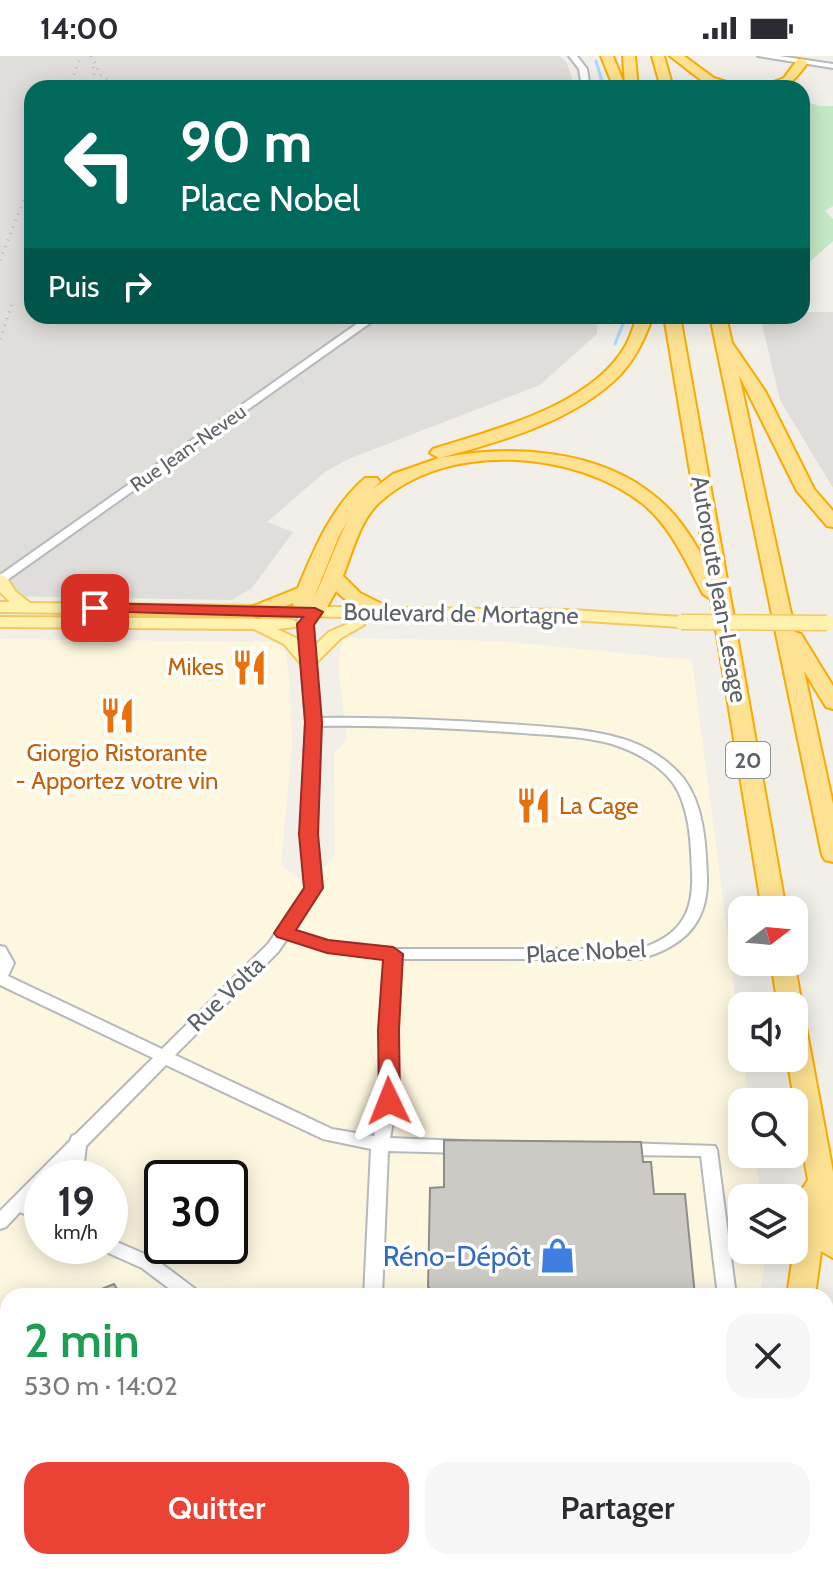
<!DOCTYPE html>
<html lang="fr">
<meta charset="utf-8">
<style>
:root{--surface:#fff;--page:#f7f7f7;--text:#2b2b33;--muted:#7c7c81;--accent:#ea4335}
body{margin:0;font-family:Cabin,sans-serif;background:var(--page);color:var(--text);height:100vh;display:flex;flex-direction:column;font-size:30px;white-space:nowrap}
*{box-sizing:border-box;margin:0}
p{font-size:26px;color:var(--muted)}
.icon{flex:none;width:44px;height:44px;fill:none;stroke:currentColor;stroke-width:2;stroke-linecap:round;stroke-linejoin:round}
.map{position:relative;flex:1;overflow:hidden}
.drawer{position:absolute;left:0px;top:1232px;width:834px;height:282px;display:flex;flex-direction:column;background:var(--surface);border-radius:24px 24px 0 0;box-shadow:0 4px 20px #0003}
.drawer>*{flex:none}
.guide{position:absolute;left:24px;top:24px;width:786px;height:244px;border-radius:24px;box-shadow:0 4px 20px #0003;background:#00695c;color:#fff;overflow:hidden}
.needle{width:52px;rotate:74deg}
.fabs{position:absolute;left:728px;top:840px;display:grid;gap:16px}
.fabs a{display:grid;place-items:center;width:80px;height:80px;border-radius:16px;background:var(--surface);box-shadow:0 4px 20px #0003;font-size:40px}
.speed{position:absolute;left:24px;top:1104px;display:flex;gap:16px;font-size:40px;font-weight:700;text-align:center}
.speed>*{display:grid;place-content:center;width:104px;height:104px;border-radius:50%;background:var(--surface);box-shadow:0 4px 20px #0003;line-height:1}
.speed small{font-size:20px;font-weight:400}
.speed .limit{border:4px solid #111;border-radius:12px;background:#fff;color:#111}
.pin{position:absolute;display:grid;place-items:center;width:68px;height:68px;color:#fff;margin:-34px;border-radius:16px;box-shadow:0 4px 12px #0006}
.me{position:absolute;width:88px;margin:-44px;rotate:358deg;stroke-linejoin:round;filter:drop-shadow(0 0 6px #0008)}
.turn{display:flex;align-items:center;gap:28px;height:168px;padding:0 24px;font-size:36px}
.turn .icon{width:104px;height:104px;stroke-width:2.5}
.turn b{display:block;font-size:56px;line-height:68px}
.then{display:flex;align-items:center;height:76px;padding:0 24px;background:#0003;gap:16px;font-size:30px}
.round{display:grid;place-items:center;flex:none;width:84px;height:84px;border-radius:24px;background:var(--page)}
.summary{display:flex;align-items:center;justify-content:space-between;height:136px;padding:0 24px}
h1{font-size:48px;font-weight:600;line-height:60px;color:#1e9e55}
.button{display:flex;gap:16px;margin-top:auto;padding:16px 24px}
.button a{flex:1;height:92px;border-radius:24px;background:var(--accent);color:#fff;font-size:32px;font-weight:600;line-height:92px;text-align:center}
.button a+a{background:var(--page);color:var(--text)}
.status{display:flex;justify-content:space-between;align-items:center;height:56px;padding:0 40px;background:var(--surface);direction:ltr}
.status svg{height:22px;fill:currentColor}
.map>svg:first-child{display:block}
.commercial{fill:#fef7e0;fill-rule:evenodd}
.industrial{fill:#e0deda}
.green{fill:#c5e8c5}
.lines{fill:none;stroke-linecap:round;stroke-linejoin:round}
.stream{stroke:#aadaff;stroke-width:3}
.minor-casing{stroke:#b5b8bc;stroke-width:4}
.major-casing{stroke:#f2c960;stroke-width:4}
.highway-casing{stroke:#f9ab00;stroke-width:4}
.minor{fill:#fff;fill-rule:evenodd}
.major{fill:#fff2af;fill-rule:evenodd}
.highway{fill:#fde293;fill-rule:evenodd}
.rail{stroke:#b6b7b8;stroke-width:3;stroke-dasharray:1 6;stroke-linecap:butt}
.major-bridge-casing{stroke:#f2c960;stroke-width:17;stroke-linecap:butt}
.major-bridge{stroke:#fff2af;stroke-width:14}
.wall{fill:#afaea9}
.building{fill:#cccac5;stroke:#8f8d8a;stroke-width:2}
.route{fill:#ea4335;stroke:#982c22;stroke-width:2}
.labels{text-anchor:middle;stroke-width:7;stroke-linejoin:round;paint-order:stroke}
.far-street-label{font-size:20px;fill:#5f6368;stroke:#fff}
.shield{fill:#fff;stroke:#8f9295;stroke-width:2}
.shield-label{font-size:22px;font-weight:bold;fill:#5f6368}
.street-label{font-size:24px;fill:#5f6368;stroke:#fff}
.food-label{font-size:24px;fill:#c56008;stroke:#fff;text-anchor:end}
.near-shop-label{font-size:28px;fill:#366cbe;stroke:#fff;text-anchor:end}
</style>
<div class="status"><b>14:00</b><svg viewBox="0 0 49 12"><path d="M0 12V9h3v3zM5 12V6h3v6zM10 12V3h3v9zM15 12V0h3v12zM26 1h20v11H26zM47 4h2v5h-2z"/></svg></div>
<div class="map">
<svg width="833" height="1513" viewBox="0 0 833 1513">
<rect width="100%" height="100%" fill="#f1efe8"/>
<path class="commercial" d="M 343,582 L 497,585 L 692,604 L 749,1046 L 742,1046 L 742,1098 L 755,1098 L 761,1142 L 742,1142 L 742,1194 L 766,1194 L 760,1240 L 8,1240 L 8,1506 L 661,1506 L 653,1513 L 0,1513 L 0,583 L 275,586 L 285,592 L 290,629 L 292,689 L 281,809 L 310,830 L 335,798 L 334,698 L 347,683 L 338,608 ZM 42,1122 L 110,1122 L 110,1190 L 42,1190 ZM 162,1122 L 230,1122 L 230,1190 L 162,1190 Z"/>
<g class="industrial">
<path d="M 0,0 L 560,0 L 567,7 L 575,32 L 32,32 L 32,260 L 598,260 L 597,278 L 540,329 L 351,402 L 326,415 L 267,466 L 293,476 L 252,532 L 232,544 L 0,540 Z"/>
<path d="M 802,256 L 833,256 L 833,432 L 780,344 L 760,260 L 802,260 Z"/>
</g>
<path class="green" d="M 803,45 L 820,50 L 833,50 L 833,150 L 825,155 L 833,163 L 833,185 L 802,213 Z"/>
<g class="lines">
<g class="stream">
<path d="M 596,5 L 604,32"/>
<path d="M 615,288 L 626,260"/>
</g>
<defs>
<g id="minor">
<path d="M 569,0 L 577,0 L 587,13 L 590,32 L 582,32 L 579,13 Z"/>
<path d="M 758,0 L 779,0 L 833,8 L 833,12 Z"/>
<path d="M 368,260 L 380,260 L 0,529 L 0,519 Z"/>
<path d="M 303,552 L 309,556 L 319,662 C 382,661 445,664 508,668 C 547,671 586,672 623,683 C 646,690 669,704 684,723 C 704,750 706,789 707,822 C 708,869 682,891 640,903 L 400,903 L 396,974 L 397,1045 L 390,1082 L 463,1085 L 469,1087 L 471,1091 L 469,1095 L 463,1097 L 388,1095 L 382,1240 L 364,1240 L 371,1093 L 323,1083 L 166,1009 L 86,1090 L 82,1122 L 66,1122 L 67,1108 L 54,1122 L 42,1122 L 42,1134 L 30,1146 L 42,1151 L 42,1166 L 20,1156 L 6,1171 L 0,1173 L 0,1155 L 70,1085 L 72,1080 L 76,1078 L 153,1002 L 0,929 L 0,890 L 5,891 L 14,907 L 8,920 L 162,993 L 268,888 L 307,832 L 301,778 L 306,666 L 297,556 ZM 319,670 C 383,669 446,672 509,676 C 543,679 579,679 612,688 C 634,695 659,708 673,727 C 690,752 691,787 692,816 C 694,858 680,880 639,893 L 393,893 L 328,885 L 293,874 L 321,832 L 315,778 ZM 287,883 L 327,895 L 385,902 L 380,974 L 381,1045 L 374,1080 L 332,1073 L 175,999 L 278,896 Z"/>
<path d="M 624,1087 L 715,1090 L 717,1094 L 736,1240 L 718,1240 L 701,1100 L 624,1099 L 618,1097 L 616,1093 L 618,1089 Z"/>
<path d="M 110,1183 L 154,1202 L 198,1235 L 201,1240 L 179,1240 L 142,1212 L 104,1195 L 101,1190 L 110,1190 Z"/>
<path d="M 380,1506 L 404,1506 L 407,1513 L 383,1513 Z"/>
</g>
<g id="major">
<path d="M 0,519 L 6,521 L 16,536 L 30,547 L 570,554 L 681,561 L 689,566 L 681,571 L 570,564 L 0,556 L 0,546 L 10,546 L 0,536 Z"/>
<path d="M 0,561 L 289,563 L 295,565 L 297,568 L 295,571 L 277,573 L 296,582 L 308,596 L 329,576 L 356,564 L 364,569 L 341,582 L 314,609 L 302,609 L 284,588 L 254,573 L 0,571 Z"/>
</g>
<g id="highway">
<path d="M 601,0 L 613,0 L 625,30 L 623,0 L 635,0 L 638,32 L 614,32 Z"/>
<path d="M 652,0 L 664,0 L 673,32 L 661,32 Z"/>
<path d="M 670,0 L 684,0 L 714,22 L 745,32 L 706,28 Z"/>
<path d="M 798,3 L 808,6 C 791,30 787,32 758,32 L 784,22 Z"/>
<path d="M 637,260 L 653,260 C 645,282 636,302 620,319 C 575,365 500,386 440,402 C 511,388 600,393 657,442 C 678,459 692,482 705,505 L 664,260 L 680,260 L 786,854 L 762,854 L 711,543 L 703,538 C 686,506 671,471 643,448 C 575,394 448,385 381,445 C 360,463 353,495 343,520 L 360,537 L 392,553 L 395,557 L 392,561 C 374,566 349,548 336,535 L 322,560 L 296,560 L 293,547 L 258,561 L 248,555 L 251,551 L 298,532 C 315,491 331,452 365,422 L 377,422 L 380,426 L 373,433 L 393,418 L 439,402 L 430,397 L 433,393 C 495,373 592,350 626,289 C 631,280 634,269 637,260 ZM 355,452 C 337,481 328,514 313,544 L 339,480 Z"/>
<path d="M 710,260 L 726,260 L 732,287 L 765,335 L 814,433 L 833,455 L 833,471 L 827,470 L 797,435 L 739,319 L 795,576 L 801,578 L 833,630 L 833,653 L 826,651 L 804,615 L 833,748 L 833,806 L 825,804 L 822,799 Z"/>
<path d="M 794,904 L 802,950 L 794,957 L 794,950 L 778,950 L 771,906 Z"/>
<path d="M 794,962 L 803,965 L 806,971 L 833,1116 L 833,1202 L 821,1195 L 815,1240 L 787,1240 L 803,1132 L 808,1124 L 787,1002 L 794,1002 Z"/>
<path d="M 690,1506 L 724,1506 L 721,1513 L 687,1513 Z"/>
</g>
</defs>
<use href="#minor" class="minor-casing"/>
<use href="#major" class="major-casing"/>
<use href="#highway" class="highway-casing"/>
<use href="#minor" class="minor"/>
<use href="#major" class="major"/>
<use href="#highway" class="highway"/>
<g class="rail">
<path d="M 91,0 L 101,19 L 117,32"/>
<path d="M 69,32 L 81,0"/>
<path d="M 89,32 L 94,18 L 92,5"/>
<path d="M 0,204 L 32,124"/>
<path d="M 0,283 L 13,245"/>
</g>
<defs>
<path id="major-bridge" d="M 681,566 L 827,567"/>
</defs>
<use href="#major-bridge" class="major-bridge-casing"/>
<use href="#major-bridge" class="major-bridge"/>
</g>
<g class="wall">
<path d="M 444,1131 L 654,1138 L 695,1240 L 428,1240 L 430,1132 Z"/>
<path d="M 8,1270 L 8,1301 L 2,1273 Z"/>
<path d="M 8,1403 L 8,1427 L 3,1405 Z"/>
<path d="M 40,1506 L 202,1506 L 206,1513 L 44,1513 Z"/>
</g>
<g class="building">
<path d="M 444,1084 L 641,1086 L 643,1106 L 651,1106 L 654,1138 L 685,1138 L 695,1240 L 440,1240 L 428,1231 L 430,1132 L 444,1131 Z"/>
<path d="M 114,1228 L 121,1240 L 84,1240 Z"/>
<path d="M 8,1270 L 8,1283 L 2,1273 Z"/>
<path d="M 8,1403 L 8,1415 L 3,1405 Z"/>
<path d="M 51,1506 L 202,1506 L 206,1513 L 80,1513 L 79,1510 L 74,1513 L 55,1513 Z"/>
</g>
<path class="route" d="M 95,547 L 315,552 L 323,556 L 314,569 L 322,666 L 318,778 L 323,832 L 296,874 L 328,884 L 393,891 L 403,898 L 399,974 L 400,1045 L 397,1051 L 382,1051 L 379,1045 L 378,974 L 383,904 L 327,897 L 277,881 L 274,877 L 304,832 L 299,778 L 305,666 L 297,568 L 303,561 L 89,555 L 87,552 Z"/>
<defs>
<symbol id="restaurant-bare" viewBox="-9 -9 18 18"><path d="M-5-6h1v4h1v-4h1v4h1v-4h1v5L-1.5 .5V6h-2V.5L-5-1ZM5-6V6H3V1.5H1.5Q1.5-4 5-6Z" fill="#e8710a" stroke="#fff" stroke-width="2.5" paint-order="stroke"/></symbol>
<symbol id="shop-bare" viewBox="-9 -9 18 18"><path d="M-5-2.5h2.3a2.7 3.5 0 0 1 5.4 0H5L5.5 6h-11ZM-1.5-2.5h3a1.5 2.3 0 0 0-3 0Z" fill="#3f7fe0" stroke="#fff" stroke-width="2.5" paint-order="stroke"/></symbol>
</defs>
<g fill-rule="evenodd">
<use href="#restaurant-bare" x="224" y="586" width="51" height="51"/>
<use href="#restaurant-bare" x="92" y="634" width="51" height="51"/>
<use href="#restaurant-bare" x="508" y="724" width="51" height="51"/>
<use href="#shop-bare" x="532" y="1174" width="51" height="51"/>
</g>
<g class="labels">
<g class="far-street-label">
<text transform="translate(188 392) rotate(-35)" y="7">Rue Jean-Neveu</text>
</g>
<rect class="shield" x="726" y="686" width="44" height="36" rx="6"/>
<g class="shield-label">
<text x="748" y="712">20</text>
</g>
<g class="street-label">
<text transform="translate(719 533) rotate(80)" y="8">Autoroute Jean-Lesage</text>
<text transform="translate(461 558) rotate(1)" y="8">Boulevard de Mortagne</text>
<text transform="translate(586 896) rotate(-3)" y="8">Place Nobel</text>
<text transform="translate(226 938) rotate(-44)" y="8">Rue Volta</text>
</g>
<g class="food-label">
<text x="224" y="619">Mikes</text>
<text x="117" y="705" text-anchor="middle">Giorgio Ristorante<tspan x="117" dy="28">- Apportez votre vin</tspan></text>
<text x="559" y="758" text-anchor="start">La Cage</text>
</g>
<g class="near-shop-label">
<text x="531" y="1210">Réno-Dépôt</text>
</g>
</g>
</svg>
<div class="fabs">
<a><svg class="needle" viewBox="-14 -14 28 28"><path d="M0-13l5 13h-10z" fill="#e53935"/><path d="M0 13l5-13h-10z" fill="#7c7c81"/></svg></a>
<a><svg class="icon" aria-label="sound" viewBox="0 0 24 24"><path d="M4 9h4l5-4v14l-5-4H4zM17 9q2 3 0 6"/></svg></a>
<a><svg class="icon" aria-label="search" viewBox="0 0 24 24"><circle cx="10" cy="10" r="6"/><path d="M15 15l6 6"/></svg></a>
<a><svg class="icon" aria-label="layers" viewBox="0 0 24 24"><path d="M12 4l9 5-9 5-9-5zM3 14l9 5 9-5"/></svg></a>
</div>
<div class="speed"><div>19<small>km/h</small></div><div class="limit">30</div></div>
<div class="pin" style="left:95px;top:552px;background:#d93025"><svg class="icon" aria-label="arrive" viewBox="0 0 24 24"><path d="M6 21V4h12l-3 4 3 4H6"/></svg></div>
<svg class="me" style="left:389px;top:1045px" viewBox="-20 -20 40 40"><path d="M0-17L14 15 0 8-14 15z" fill="#ea4335" stroke="#fff" stroke-width="4"/></svg>
<div class="guide">
<div class="turn"><svg class="icon" aria-label="left" viewBox="0 0 24 24"><path d="M17 20v-9H6M10 6l-5 5 5 5"/></svg><div><b>90 m</b>Place Nobel</div></div>
<div class="then">Puis<svg class="icon" aria-label="right" viewBox="0 0 24 24"><path d="M7 20v-9h11M14 6l5 5-5 5"/></svg></div>
</div>
<section class="drawer">
<div class="summary"><div><h1>2 min</h1><p>530 m · 14:02</p></div><a class="round"><svg class="icon" aria-label="close" viewBox="0 0 24 24"><path d="M6 6l12 12M18 6L6 18"/></svg></a></div>
<div class="button"><a>Quitter</a><a>Partager</a></div>
</section>
</div>
